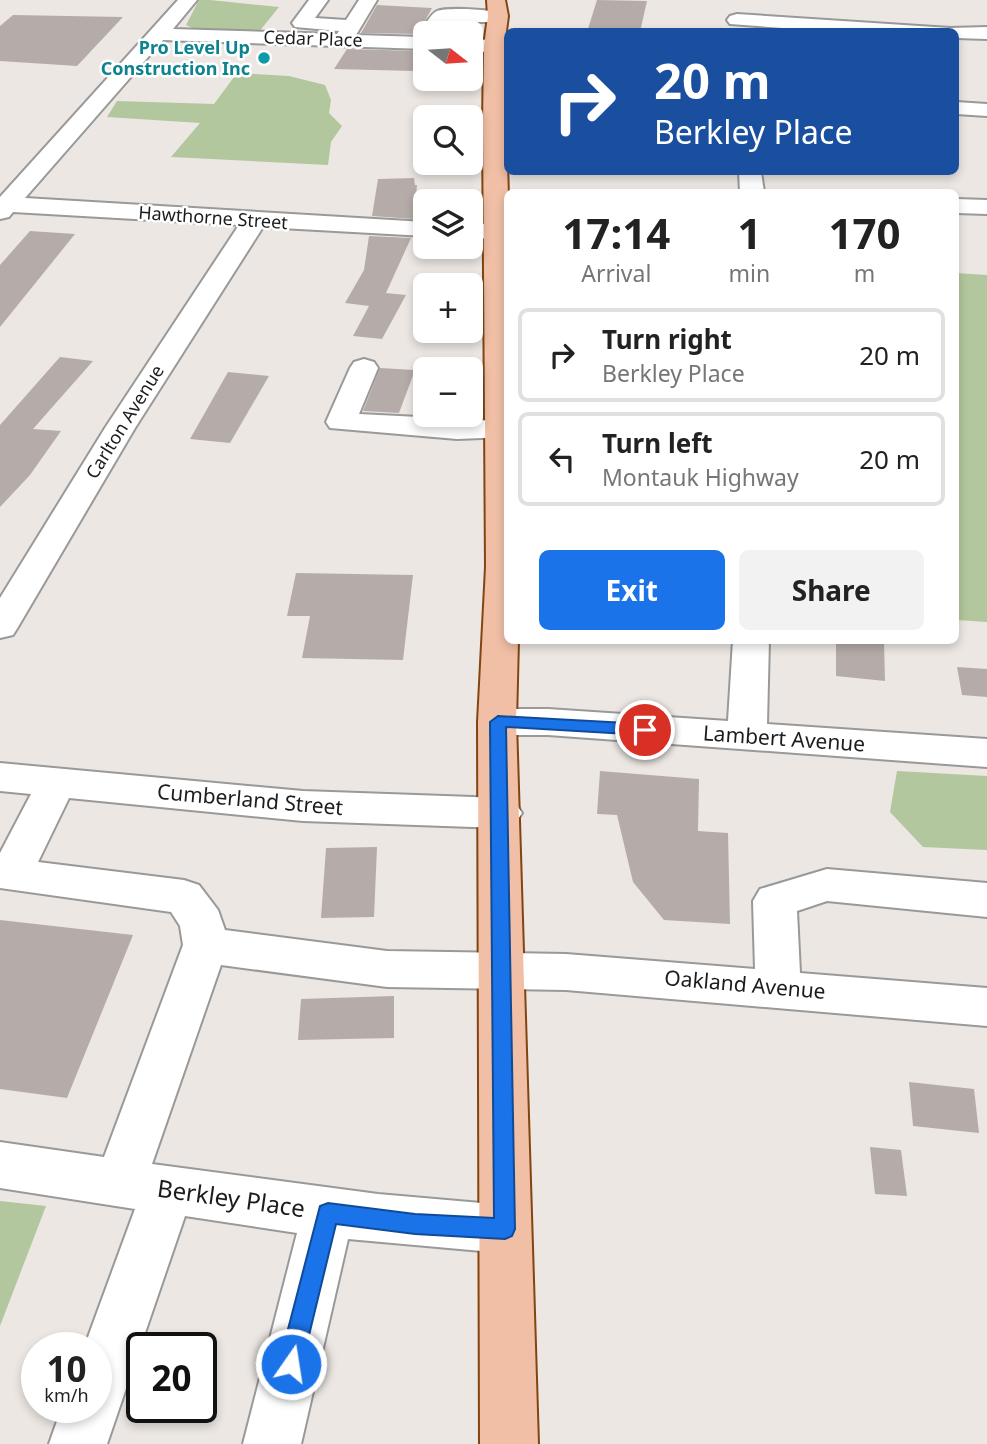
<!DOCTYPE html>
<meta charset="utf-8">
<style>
:root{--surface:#fff;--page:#f2f2f2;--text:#222;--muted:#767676;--line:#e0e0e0;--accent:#1a73e8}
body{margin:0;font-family:"Noto Sans",sans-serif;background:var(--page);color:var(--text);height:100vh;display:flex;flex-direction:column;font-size:26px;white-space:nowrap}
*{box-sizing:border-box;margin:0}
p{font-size:23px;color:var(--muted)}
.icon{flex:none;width:38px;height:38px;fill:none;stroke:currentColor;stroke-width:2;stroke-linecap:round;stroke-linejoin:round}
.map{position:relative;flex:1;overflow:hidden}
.details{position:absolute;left:504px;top:189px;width:455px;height:455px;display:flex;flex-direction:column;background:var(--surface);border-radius:10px;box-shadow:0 4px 10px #0003}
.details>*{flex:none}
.top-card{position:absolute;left:504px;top:28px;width:455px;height:147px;border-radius:10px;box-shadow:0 4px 10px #0003;background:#1a4fa0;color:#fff;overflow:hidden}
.needle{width:46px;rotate:107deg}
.fabs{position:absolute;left:413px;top:21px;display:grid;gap:14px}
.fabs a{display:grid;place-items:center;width:70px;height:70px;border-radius:10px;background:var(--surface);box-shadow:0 4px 10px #0003;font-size:35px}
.speed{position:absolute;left:21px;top:1332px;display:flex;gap:14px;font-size:35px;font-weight:700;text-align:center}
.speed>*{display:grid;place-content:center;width:91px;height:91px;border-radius:50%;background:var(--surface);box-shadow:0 4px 10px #0003;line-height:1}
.speed small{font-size:18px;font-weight:400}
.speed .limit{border:4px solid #111;border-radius:10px;background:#fff;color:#111}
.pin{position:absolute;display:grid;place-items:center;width:60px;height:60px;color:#fff;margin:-30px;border:4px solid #fff;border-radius:50%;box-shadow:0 2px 7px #0007}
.me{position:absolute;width:77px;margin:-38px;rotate:13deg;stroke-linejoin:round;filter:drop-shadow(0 0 5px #0008)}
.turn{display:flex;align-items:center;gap:24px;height:147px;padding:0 35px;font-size:32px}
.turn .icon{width:91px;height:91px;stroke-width:2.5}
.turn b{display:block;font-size:49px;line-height:60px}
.eta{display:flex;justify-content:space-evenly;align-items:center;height:119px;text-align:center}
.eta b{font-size:42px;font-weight:700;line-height:49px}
.cta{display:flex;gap:14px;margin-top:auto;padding:14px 35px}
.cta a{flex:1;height:80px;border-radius:10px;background:var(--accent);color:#fff;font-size:28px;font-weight:700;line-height:80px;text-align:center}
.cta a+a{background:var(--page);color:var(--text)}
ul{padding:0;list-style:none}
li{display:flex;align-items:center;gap:21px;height:94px;margin:0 14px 10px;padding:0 21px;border:4px solid var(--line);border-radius:10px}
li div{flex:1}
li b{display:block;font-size:26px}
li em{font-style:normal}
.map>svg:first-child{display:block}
.forest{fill:#b2c79d}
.building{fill:#b5aca9}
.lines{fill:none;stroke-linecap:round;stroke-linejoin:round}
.minor-casing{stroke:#999;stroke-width:4}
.major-casing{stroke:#824512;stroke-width:4}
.minor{fill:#fff;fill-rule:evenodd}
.major{fill:#f0bfa5;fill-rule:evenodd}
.route{fill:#1a73e8;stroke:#114b97;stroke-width:2}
.culture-dot{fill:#0f9aa8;stroke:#fff;stroke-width:2.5}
.labels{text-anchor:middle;stroke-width:5;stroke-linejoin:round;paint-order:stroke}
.far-street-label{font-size:18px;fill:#1c1c1c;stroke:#fff}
.far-culture-label{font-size:18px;font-weight:bold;fill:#0d838f;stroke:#fff;text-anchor:end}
.street-label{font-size:21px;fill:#1c1c1c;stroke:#fff}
.near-street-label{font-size:24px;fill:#1c1c1c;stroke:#fff}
</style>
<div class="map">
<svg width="987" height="1444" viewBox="0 0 987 1444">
<rect width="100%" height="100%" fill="#ece7e3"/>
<g class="forest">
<path d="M 199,0 L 210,0 L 279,7 L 258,33 L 196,30 L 186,25 Z"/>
<path d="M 237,73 L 289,76 L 325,85 L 331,100 L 329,113 L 342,126 L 331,142 L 328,165 L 171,157 L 200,123 L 107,117 L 117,101 L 214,104 Z"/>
<path d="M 956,273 L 987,275 L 987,622 L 956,620 Z"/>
<path d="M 897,771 L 987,776 L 987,850 L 923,847 L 890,812 Z"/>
<path d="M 0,1201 L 46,1206 L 0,1326 Z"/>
</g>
<g class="building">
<path d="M 597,0 L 647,1 L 640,32 L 587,32 Z"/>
<path d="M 377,5 L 432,8 L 418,34 L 361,33 Z"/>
<path d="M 13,15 L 123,17 L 77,66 L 0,61 L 0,26 Z"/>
<path d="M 347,49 L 419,51 L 414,71 L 334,69 Z"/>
<path d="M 414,178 L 415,185 L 417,185 L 414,219 L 372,216 L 378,179 Z"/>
<path d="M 30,231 L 75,234 L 0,327 L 0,265 Z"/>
<path d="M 369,236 L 411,238 L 386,293 L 406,295 L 382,339 L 353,336 L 369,306 L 345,303 L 364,270 Z"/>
<path d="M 60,357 L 93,361 L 33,429 L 61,431 L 30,475 L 0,507 L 0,425 Z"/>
<path d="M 380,368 L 415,370 L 399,413 L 363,411 Z"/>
<path d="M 228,372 L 269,376 L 230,443 L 190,439 Z"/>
<path d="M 296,573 L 413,575 L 403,660 L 302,658 L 310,616 L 287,616 Z"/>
<path d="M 836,640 L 884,640 L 885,681 L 836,676 Z"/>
<path d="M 957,667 L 987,669 L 987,697 L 962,695 Z"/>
<path d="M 600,771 L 699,779 L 698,831 L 728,833 L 730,924 L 664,920 L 633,882 L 617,815 L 597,814 Z"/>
<path d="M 377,847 L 374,917 L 321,918 L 326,848 Z"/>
<path d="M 0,920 L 133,935 L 67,1098 L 0,1089 Z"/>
<path d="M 394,996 L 394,1038 L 298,1040 L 301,999 Z"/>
<path d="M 909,1082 L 974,1089 L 979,1133 L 913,1126 Z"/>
<path d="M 870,1147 L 901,1150 L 907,1196 L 875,1194 Z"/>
</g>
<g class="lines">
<defs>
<g id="minor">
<path d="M 178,0 L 197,0 L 173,29 L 337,34 L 339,31 L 295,27 L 292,23 L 309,0 L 328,0 L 315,18 L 346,20 L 359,0 L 377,0 L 356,35 L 423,37 L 420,33 C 425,26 430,14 437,11 C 447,7 501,9 508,16 L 498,22 L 447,22 L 440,33 L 425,33 L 425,49 L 163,40 L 25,198 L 425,222 L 425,236 L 263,227 L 135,428 L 18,627 L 13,635 L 0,638 L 0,598 L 105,428 L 239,225 L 13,212 L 9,217 L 0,219 L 0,197 Z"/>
<path d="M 737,14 L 950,28 L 987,27 L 987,39 L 956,38 L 956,32 L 835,32 L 730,24 L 727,20 L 730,16 Z"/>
<path d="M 471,39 L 508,41 L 508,53 L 471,51 Z"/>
<path d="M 956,102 L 987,104 L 987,116 L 956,114 Z"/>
<path d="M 739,172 L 761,172 L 764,192 L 740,192 Z"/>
<path d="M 956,199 L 987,200 L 987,214 L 956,213 Z"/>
<path d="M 471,224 L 508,224 L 508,239 L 471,238 Z"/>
<path d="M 364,359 L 374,362 L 378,368 L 359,414 L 499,421 L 508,423 L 508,437 L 457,439 L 330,428 L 326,422 L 350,368 L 354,362 Z"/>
<path d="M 733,640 L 769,640 L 767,724 L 987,739 L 987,767 L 548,735 L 497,735 L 483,731 L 478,722 L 483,713 L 497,709 L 548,709 L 728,721 Z"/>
<path d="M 0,763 L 303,791 L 501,798 L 515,802 L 522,813 L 515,824 L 501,828 L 303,821 L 69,798 L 38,862 L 184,880 L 199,885 L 218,910 L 225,930 L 387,951 L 566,954 L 755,969 L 753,901 L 760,889 L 827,869 L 987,883 L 987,917 L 827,901 L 797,911 L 800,973 L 987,988 L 987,1026 L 566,990 L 387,987 L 221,965 L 152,1164 L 378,1194 L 504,1205 L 523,1212 L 530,1229 L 523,1246 L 504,1253 L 348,1239 L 301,1444 L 243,1444 L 297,1233 L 185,1216 L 107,1444 L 49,1444 L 62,1407 L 96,1407 L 96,1348 L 84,1348 L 135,1209 L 0,1188 L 0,1142 L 104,1157 L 183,945 L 180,926 L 171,912 L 0,888 L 0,853 L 31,794 L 0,791 Z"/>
</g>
<path id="major" d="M 487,0 L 505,0 L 508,16 L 504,46 L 508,198 L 508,640 L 518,640 L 516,722 L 538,1444 L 480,1444 L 478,722 L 486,567 L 483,125 L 484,46 L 488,16 Z"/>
</defs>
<use href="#minor" class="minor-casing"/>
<use href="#major" class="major-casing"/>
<use href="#minor" class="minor"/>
<use href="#major" class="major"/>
</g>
<path class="route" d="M 498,716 L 645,724 L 653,730 L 645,735 L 506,727 L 515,1229 L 512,1236 L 505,1239 L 415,1234 L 336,1224 L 302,1364 L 299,1372 L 291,1375 L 283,1372 L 279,1364 L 320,1206 L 328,1203 L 415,1214 L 494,1218 L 490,722 Z"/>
<circle class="culture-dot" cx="264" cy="58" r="7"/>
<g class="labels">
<g class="far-street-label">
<text transform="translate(313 39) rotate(2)" y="6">Cedar Place</text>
<text transform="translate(213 218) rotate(4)" y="6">Hawthorne Street</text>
<text transform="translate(125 422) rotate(-58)" y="6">Carlton Avenue</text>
</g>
<g class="far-culture-label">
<text x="250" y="54">Pro Level Up<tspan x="250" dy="21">Construction Inc</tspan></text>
</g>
<g class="street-label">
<text transform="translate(784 739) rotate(4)" y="7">Lambert Avenue</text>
<text transform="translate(250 800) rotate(5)" y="7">Cumberland Street</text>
<text transform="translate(745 985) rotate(5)" y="7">Oakland Avenue</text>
</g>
<g class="near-street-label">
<text transform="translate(231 1199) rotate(8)" y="8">Berkley Place</text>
</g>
</g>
</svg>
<div class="fabs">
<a><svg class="needle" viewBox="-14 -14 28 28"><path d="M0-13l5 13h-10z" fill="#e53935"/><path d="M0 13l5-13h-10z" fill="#767676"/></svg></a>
<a><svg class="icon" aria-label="search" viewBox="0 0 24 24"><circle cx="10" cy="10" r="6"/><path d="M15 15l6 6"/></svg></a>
<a><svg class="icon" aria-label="layers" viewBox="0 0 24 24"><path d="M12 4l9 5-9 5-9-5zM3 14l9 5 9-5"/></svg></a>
<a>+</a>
<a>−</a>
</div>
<div class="speed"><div>10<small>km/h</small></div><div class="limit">20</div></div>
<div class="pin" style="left:645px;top:730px;background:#d93025"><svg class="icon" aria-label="arrive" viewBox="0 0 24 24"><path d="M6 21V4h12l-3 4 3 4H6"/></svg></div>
<svg class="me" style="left:291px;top:1364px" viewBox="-20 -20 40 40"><circle r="17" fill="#1a73e8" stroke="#fff" stroke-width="3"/><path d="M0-11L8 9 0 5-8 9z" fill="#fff"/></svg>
<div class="top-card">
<div class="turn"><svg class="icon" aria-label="right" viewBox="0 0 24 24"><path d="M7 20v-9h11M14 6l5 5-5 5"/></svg><div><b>20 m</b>Berkley Place</div></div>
</div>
<section class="details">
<div class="eta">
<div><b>17:14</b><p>Arrival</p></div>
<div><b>1</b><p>min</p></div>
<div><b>170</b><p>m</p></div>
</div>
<ul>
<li><svg class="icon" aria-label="right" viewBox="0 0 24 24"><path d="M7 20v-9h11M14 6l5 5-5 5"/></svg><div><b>Turn right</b><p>Berkley Place</p></div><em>20 m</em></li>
<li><svg class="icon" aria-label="left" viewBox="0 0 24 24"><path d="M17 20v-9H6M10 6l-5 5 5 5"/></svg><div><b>Turn left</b><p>Montauk Highway</p></div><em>20 m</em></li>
</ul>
<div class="cta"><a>Exit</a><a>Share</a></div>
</section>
</div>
